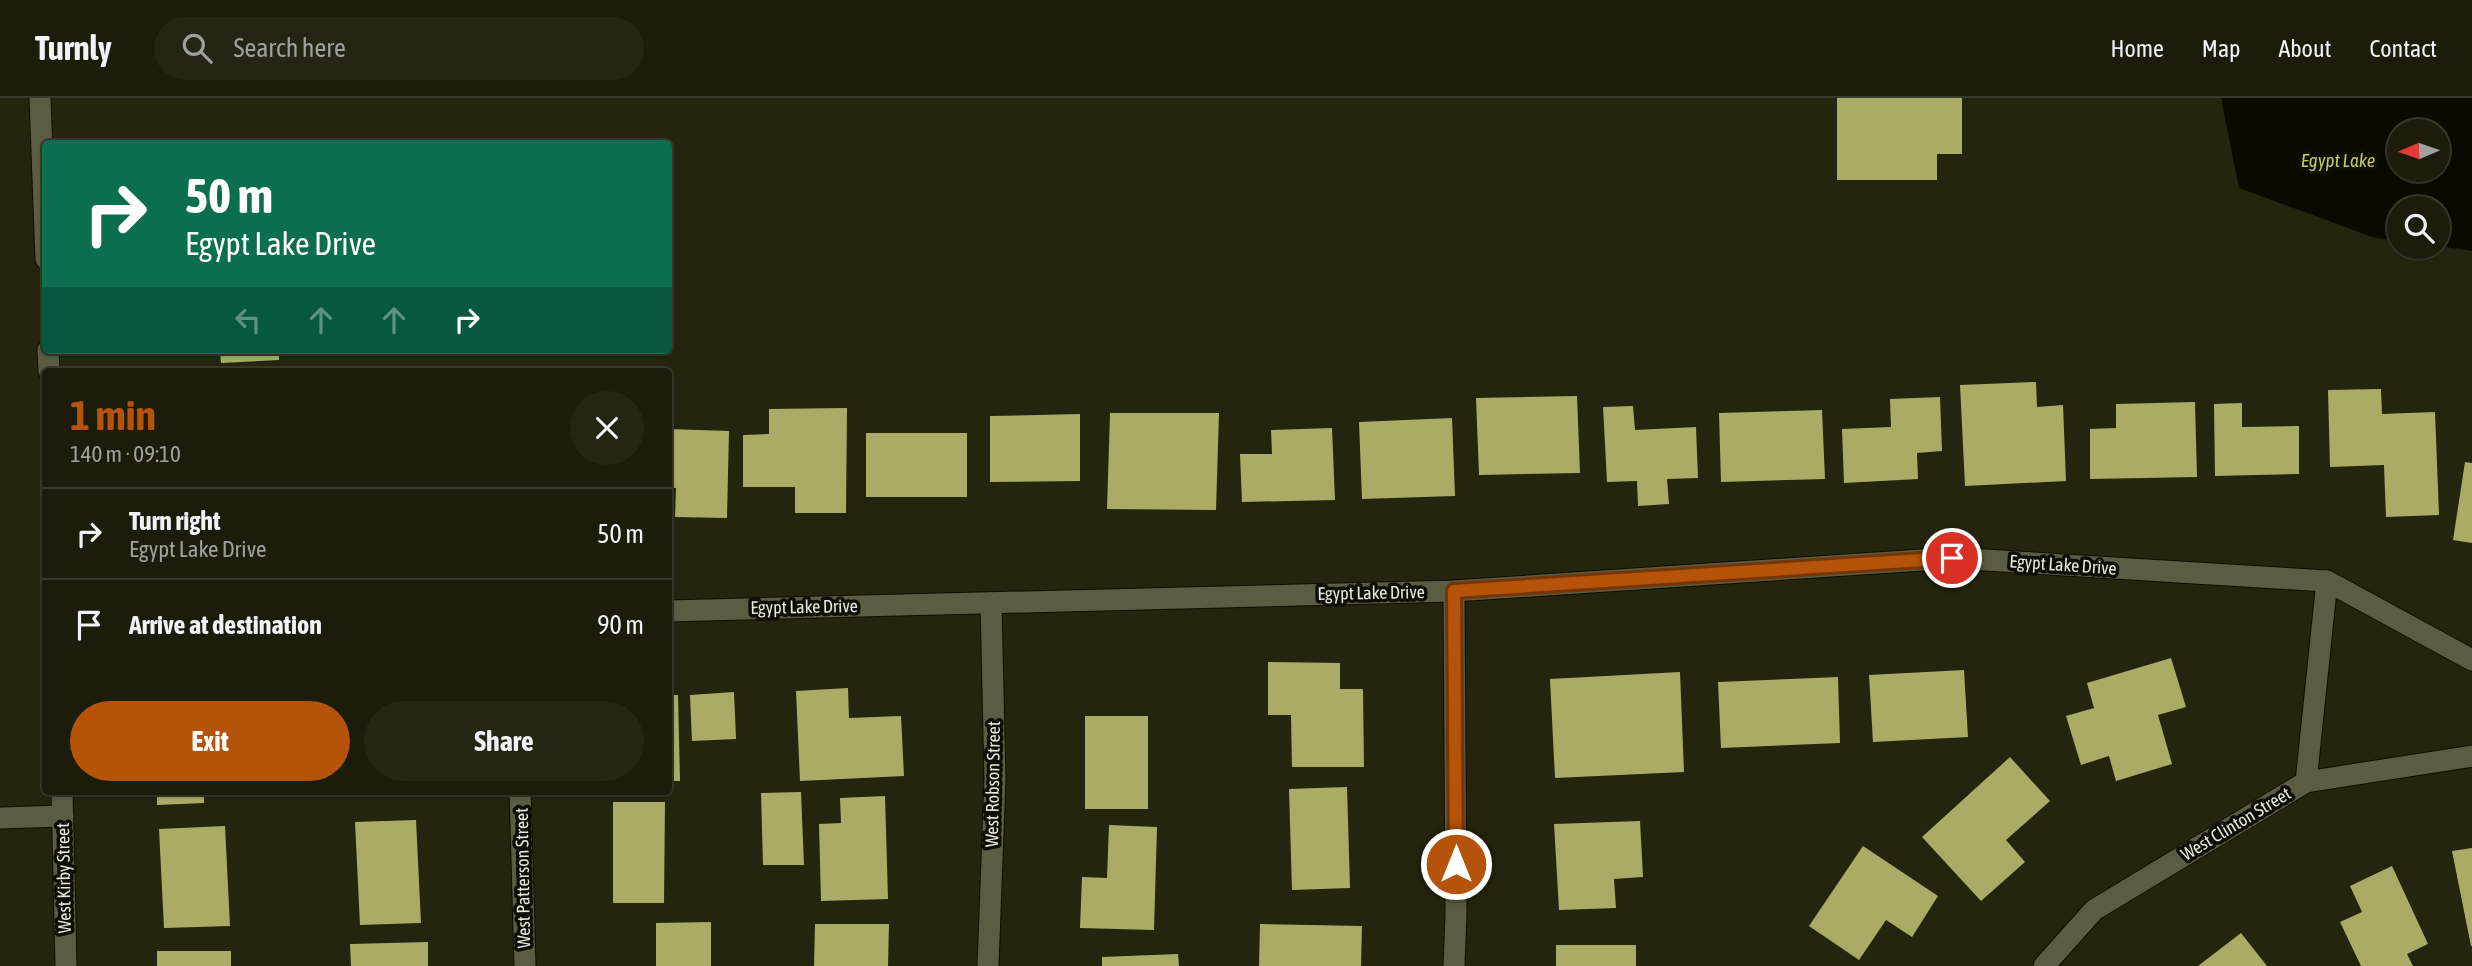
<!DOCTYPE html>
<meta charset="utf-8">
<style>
:root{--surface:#1c1c0b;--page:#252514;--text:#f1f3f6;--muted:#a0a19d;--line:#3a3a2c;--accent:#b45309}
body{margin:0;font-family:"Asap Condensed",sans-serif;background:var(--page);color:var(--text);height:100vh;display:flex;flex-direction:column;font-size:26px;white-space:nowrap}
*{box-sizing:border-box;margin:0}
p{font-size:23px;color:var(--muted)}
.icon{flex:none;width:38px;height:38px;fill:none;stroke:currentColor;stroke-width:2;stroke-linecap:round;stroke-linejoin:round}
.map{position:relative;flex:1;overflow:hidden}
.details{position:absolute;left:42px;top:270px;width:630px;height:427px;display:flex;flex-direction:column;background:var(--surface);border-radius:7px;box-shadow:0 2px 5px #0004,0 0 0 2px var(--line)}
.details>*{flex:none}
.guide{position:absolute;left:42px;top:42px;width:630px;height:214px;border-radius:7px;box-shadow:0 2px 5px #0004,0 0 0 2px var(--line);background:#0b6e4f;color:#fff;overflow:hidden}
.needle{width:46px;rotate:268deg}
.tools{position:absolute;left:2387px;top:21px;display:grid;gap:14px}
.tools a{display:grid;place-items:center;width:63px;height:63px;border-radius:50%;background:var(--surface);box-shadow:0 2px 5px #0004,0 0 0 2px var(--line);font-size:35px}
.pin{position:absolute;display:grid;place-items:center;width:60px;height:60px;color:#fff;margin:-30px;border:4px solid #fff;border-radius:50%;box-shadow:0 2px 7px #0007}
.me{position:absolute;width:77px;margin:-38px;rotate:0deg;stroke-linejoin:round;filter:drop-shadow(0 0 5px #0008)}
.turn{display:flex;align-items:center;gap:24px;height:147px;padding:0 28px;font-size:32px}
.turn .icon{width:91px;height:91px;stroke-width:2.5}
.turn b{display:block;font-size:49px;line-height:60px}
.lanes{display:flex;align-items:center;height:66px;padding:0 28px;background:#0003;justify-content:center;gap:35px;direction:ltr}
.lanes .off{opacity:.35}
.round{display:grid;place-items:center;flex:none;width:74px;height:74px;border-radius:37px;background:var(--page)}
.headline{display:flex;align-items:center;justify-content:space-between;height:119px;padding:0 28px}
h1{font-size:42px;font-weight:700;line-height:52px;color:var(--accent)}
.primary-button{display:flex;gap:14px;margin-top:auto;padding:14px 28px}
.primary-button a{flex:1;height:80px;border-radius:42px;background:var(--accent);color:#fff;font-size:28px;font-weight:700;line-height:80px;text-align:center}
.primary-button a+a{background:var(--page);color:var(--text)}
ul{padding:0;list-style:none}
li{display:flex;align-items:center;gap:21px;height:91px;padding:0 28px;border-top:2px solid var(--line)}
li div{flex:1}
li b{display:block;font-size:26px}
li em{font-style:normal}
header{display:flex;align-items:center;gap:42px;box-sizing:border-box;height:98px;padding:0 35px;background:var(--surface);border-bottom:2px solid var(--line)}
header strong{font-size:33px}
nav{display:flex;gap:38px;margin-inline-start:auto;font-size:24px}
.search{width:490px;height:63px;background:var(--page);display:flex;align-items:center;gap:18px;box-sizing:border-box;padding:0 24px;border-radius:38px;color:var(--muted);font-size:26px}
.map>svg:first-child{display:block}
.water{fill:#0a0a00;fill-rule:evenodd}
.building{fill:#aaac66}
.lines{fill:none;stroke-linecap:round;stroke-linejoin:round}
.street-casing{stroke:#0e0e00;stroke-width:23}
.street{stroke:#5b5c44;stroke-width:21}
.route-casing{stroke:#753606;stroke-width:18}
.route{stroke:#b45309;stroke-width:12}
.labels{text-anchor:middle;stroke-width:7;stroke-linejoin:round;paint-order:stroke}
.street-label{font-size:18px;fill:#e7e8da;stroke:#0d0e05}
.water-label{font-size:19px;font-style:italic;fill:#c6c865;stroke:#0d0e05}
</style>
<header>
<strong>Turnly</strong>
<div class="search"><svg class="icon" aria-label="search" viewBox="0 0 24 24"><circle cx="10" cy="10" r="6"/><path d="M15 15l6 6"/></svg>Search here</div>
<nav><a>Home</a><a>Map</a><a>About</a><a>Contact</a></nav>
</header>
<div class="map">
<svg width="2472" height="868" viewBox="0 0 2472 868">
<rect width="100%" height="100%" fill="#25250f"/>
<path class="water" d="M 2221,0 L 2472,0 L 2472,153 L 2438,148 L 2438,110 L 2399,110 L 2399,143 L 2375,140 L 2239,90 ZM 2399,33 L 2438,33 L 2438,72 L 2399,72 Z"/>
<g class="building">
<path d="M 1837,0 L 1962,0 L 1962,56 L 1937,56 L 1937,82 L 1837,82 Z"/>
<path d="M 220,252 L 279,252 L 279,262 L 221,265 Z"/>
<path d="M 2036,284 L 2037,309 L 2063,307 L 2066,383 L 1965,388 L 1960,287 Z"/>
<path d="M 2381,291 L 2382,316 L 2435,314 L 2439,417 L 2386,419 L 2384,367 L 2330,369 L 2328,292 Z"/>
<path d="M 1577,298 L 1580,375 L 1479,377 L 1476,300 Z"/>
<path d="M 1940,299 L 1942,353 L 1917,355 L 1918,381 L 1844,385 L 1842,331 L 1891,329 L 1890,301 Z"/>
<path d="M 2195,304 L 2197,379 L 2090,381 L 2090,331 L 2116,330 L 2116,306 Z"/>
<path d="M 2242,305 L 2242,329 L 2299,328 L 2299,376 L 2215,378 L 2214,306 Z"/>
<path d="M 1633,308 L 1635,332 L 1696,329 L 1698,380 L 1667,381 L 1669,406 L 1638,408 L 1637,383 L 1607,384 L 1603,309 Z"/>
<path d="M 847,310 L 846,415 L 795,415 L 795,389 L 743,389 L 743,337 L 769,336 L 769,311 Z"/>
<path d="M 1822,312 L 1825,381 L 1721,384 L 1719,315 Z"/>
<path d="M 1110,315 L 1219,315 L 1216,412 L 1107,411 Z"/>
<path d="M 1080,316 L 1080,383 L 990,384 L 990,318 Z"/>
<path d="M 1452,320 L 1455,398 L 1362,401 L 1359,324 Z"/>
<path d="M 1332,330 L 1335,402 L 1242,404 L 1240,356 L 1272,356 L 1271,332 Z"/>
<path d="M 668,331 L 729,333 L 727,420 L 675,419 L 676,390 L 668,389 Z"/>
<rect x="866" y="335" width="101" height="64"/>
<path d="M 2465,364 L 2472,365 L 2472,445 L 2453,442 Z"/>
<path d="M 2171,560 L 2186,609 L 2158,617 L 2172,666 L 2116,683 L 2109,658 L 2081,667 L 2066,618 L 2094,610 L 2087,585 Z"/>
<path d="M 1268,564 L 1340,565 L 1340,591 L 1363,591 L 1364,669 L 1292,669 L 1291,617 L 1268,617 Z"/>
<path d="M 1964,572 L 1968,639 L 1873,644 L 1869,577 Z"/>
<path d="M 1680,574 L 1684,674 L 1555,680 L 1550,581 Z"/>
<path d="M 1838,579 L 1840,645 L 1721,650 L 1718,584 Z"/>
<path d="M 848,590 L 849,620 L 901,618 L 904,678 L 800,683 L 796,593 Z"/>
<path d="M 734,594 L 736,641 L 692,643 L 690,597 Z"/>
<path d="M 668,597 L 678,597 L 680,683 L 668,683 Z"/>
<rect x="1085" y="618" width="63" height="93"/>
<path d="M 2010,659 L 2050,703 L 2006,742 L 2025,764 L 1981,803 L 1922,739 Z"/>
<path d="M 1347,689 L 1350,790 L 1292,792 L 1289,691 Z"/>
<path d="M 157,693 L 204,693 L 204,705 L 157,707 Z"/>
<rect x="358" y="693" width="66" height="6"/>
<path d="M 801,694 L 804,767 L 763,767 L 761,695 Z"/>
<path d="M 885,698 L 888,801 L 821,803 L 819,726 L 841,725 L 840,700 Z"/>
<path d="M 613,704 L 665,704 L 664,805 L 613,805 Z"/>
<path d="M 416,722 L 421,825 L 360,827 L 355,724 Z"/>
<path d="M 1640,723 L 1643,779 L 1614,781 L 1616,810 L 1559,812 L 1554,726 Z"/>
<path d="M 1109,727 L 1157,729 L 1154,832 L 1080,830 L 1082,779 L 1107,780 Z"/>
<path d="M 225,728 L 230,828 L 164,830 L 159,731 Z"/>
<path d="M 1863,748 L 1938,798 L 1912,839 L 1886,822 L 1859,862 L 1809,828 Z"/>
<path d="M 2472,750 L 2472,848 L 2471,848 L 2452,753 Z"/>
<path d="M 2392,768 L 2428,846 L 2407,856 L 2413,868 L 2361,868 L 2340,824 L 2362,814 L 2350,788 Z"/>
<path d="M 711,824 L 711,868 L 656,868 L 656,825 Z"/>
<path d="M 815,826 L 889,826 L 888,868 L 814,868 Z"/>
<path d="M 1260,826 L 1362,828 L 1361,868 L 1259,868 Z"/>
<path d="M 2241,835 L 2267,868 L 2198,868 Z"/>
<path d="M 428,844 L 428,868 L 351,868 L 350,846 Z"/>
<rect x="1556" y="847" width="80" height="21"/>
<rect x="157" y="853" width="74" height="15"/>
<path d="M 1178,856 L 1179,868 L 1102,868 L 1102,859 Z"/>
</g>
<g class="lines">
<defs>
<g id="street">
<path d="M 40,0 L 46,161"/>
<path d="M 48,252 L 49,273"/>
<path d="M 668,513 L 1454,493 L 1952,460 L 2327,483 L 2472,562"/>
<path d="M 2306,684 L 2472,658"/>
<path d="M 62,693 L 66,868"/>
<path d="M 520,693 L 525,868"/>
<path d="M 0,720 L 63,718"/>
<path d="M 988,868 L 995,681 L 991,505"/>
<path d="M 1454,868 L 1456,817 L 1454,493"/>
<path d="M 2044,868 L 2094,812 L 2306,684 L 2327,483"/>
</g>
</defs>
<use href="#street" class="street-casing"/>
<use href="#street" class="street"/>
</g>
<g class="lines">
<defs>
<path id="route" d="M 1456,766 L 1454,493 L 1952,460"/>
</defs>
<use href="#route" class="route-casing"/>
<use href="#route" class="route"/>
</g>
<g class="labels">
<g class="street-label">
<text transform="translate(2063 467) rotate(4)" y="6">Egypt Lake Drive</text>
<text transform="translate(1371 495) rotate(-1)" y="6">Egypt Lake Drive</text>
<text transform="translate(804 509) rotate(-1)" y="6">Egypt Lake Drive</text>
<text transform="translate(993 686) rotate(-89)" y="6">West Robson Street</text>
<text transform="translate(2236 726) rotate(-31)" y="6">West Clinton Street</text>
<text transform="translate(64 780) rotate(-91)" y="6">West Kirby Street</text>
<text transform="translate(523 780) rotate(-91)" y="6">West Patterson Street</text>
</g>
<g class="water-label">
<text x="2338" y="69">Egypt Lake</text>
</g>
</g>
</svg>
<div class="tools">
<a><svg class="needle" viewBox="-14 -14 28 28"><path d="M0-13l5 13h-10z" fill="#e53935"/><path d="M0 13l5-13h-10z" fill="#a0a19d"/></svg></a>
<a><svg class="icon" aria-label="search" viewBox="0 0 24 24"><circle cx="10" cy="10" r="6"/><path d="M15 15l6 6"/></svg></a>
</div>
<div class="pin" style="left:1952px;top:460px;background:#d93025"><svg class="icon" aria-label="arrive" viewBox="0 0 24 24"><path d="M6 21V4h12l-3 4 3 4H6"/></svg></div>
<svg class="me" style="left:1456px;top:766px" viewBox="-20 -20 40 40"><circle r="17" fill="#b45309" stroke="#fff" stroke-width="3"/><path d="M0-11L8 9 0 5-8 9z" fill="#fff"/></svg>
<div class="guide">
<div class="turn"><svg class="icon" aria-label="right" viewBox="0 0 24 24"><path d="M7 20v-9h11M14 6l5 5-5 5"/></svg><div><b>50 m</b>Egypt Lake Drive</div></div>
<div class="lanes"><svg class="icon off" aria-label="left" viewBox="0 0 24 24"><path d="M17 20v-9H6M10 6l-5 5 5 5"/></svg><svg class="icon off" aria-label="ahead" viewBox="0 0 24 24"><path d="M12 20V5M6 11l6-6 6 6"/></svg><svg class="icon off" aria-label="ahead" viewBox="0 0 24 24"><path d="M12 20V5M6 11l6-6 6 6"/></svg><svg class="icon" aria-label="right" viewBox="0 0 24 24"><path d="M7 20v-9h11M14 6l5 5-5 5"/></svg></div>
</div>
<section class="details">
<div class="headline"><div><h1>1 min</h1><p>140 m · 09:10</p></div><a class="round"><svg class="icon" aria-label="close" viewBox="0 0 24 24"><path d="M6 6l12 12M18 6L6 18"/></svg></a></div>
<ul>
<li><svg class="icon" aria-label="right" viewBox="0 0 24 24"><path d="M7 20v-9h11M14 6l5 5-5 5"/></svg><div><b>Turn right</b><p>Egypt Lake Drive</p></div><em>50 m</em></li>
<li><svg class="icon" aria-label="arrive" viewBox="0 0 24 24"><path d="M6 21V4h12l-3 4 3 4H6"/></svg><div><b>Arrive at destination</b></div><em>90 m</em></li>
</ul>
<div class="primary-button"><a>Exit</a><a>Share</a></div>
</section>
</div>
